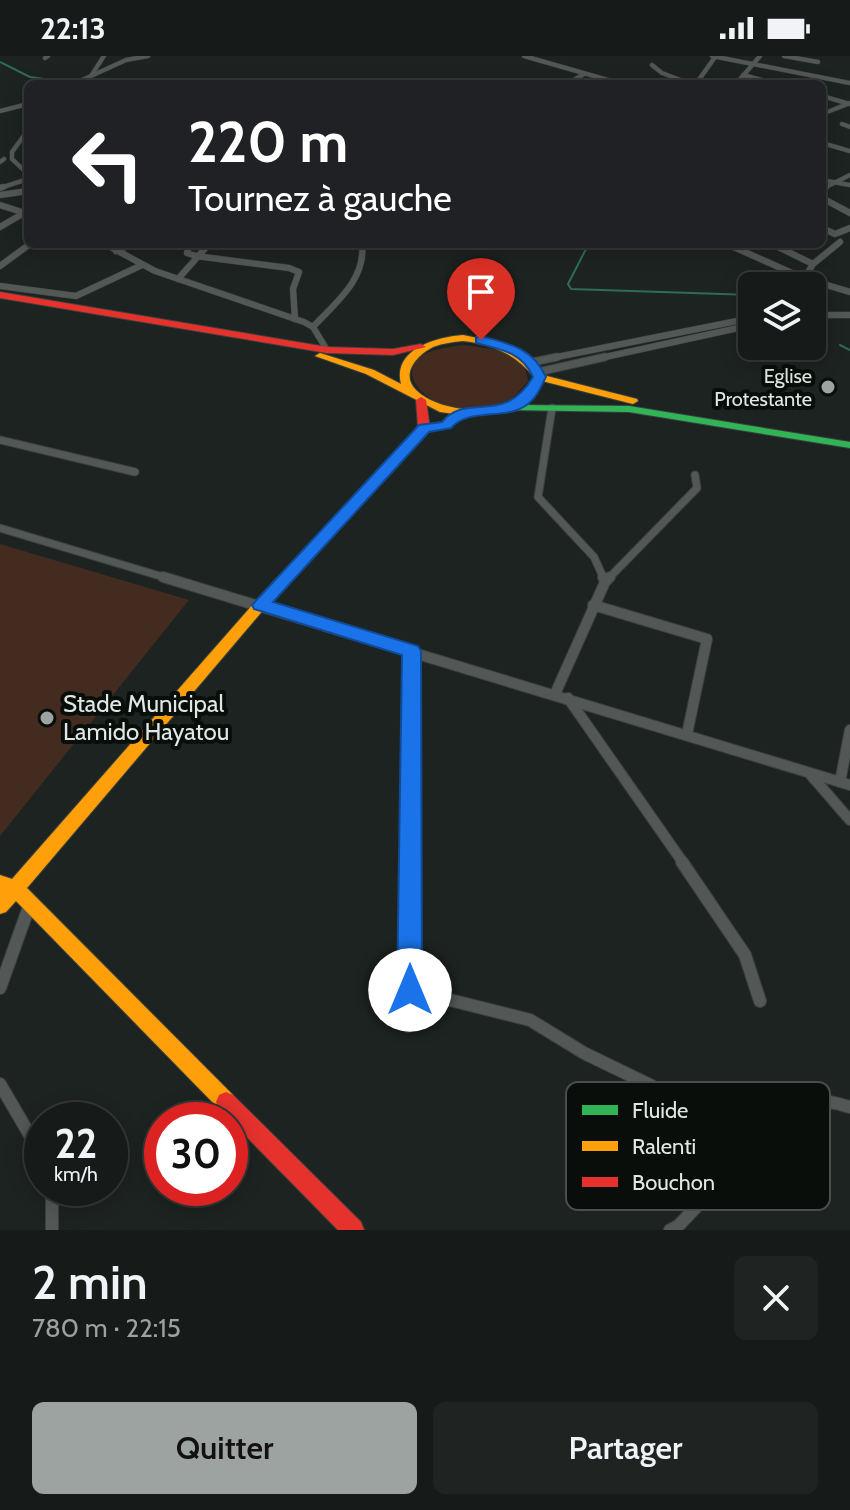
<!DOCTYPE html>
<html lang="fr">
<meta charset="utf-8">
<style>
:root{--surface:#161a18;--page:#1f2321;--text:#f1f3f6;--muted:#9ea1a2;--line:#353837;--accent:#9ca3a0}
body{margin:0;font-family:Cabin,sans-serif;background:var(--page);color:var(--text);height:100vh;display:flex;flex-direction:column;font-size:30px;white-space:nowrap}
*{box-sizing:border-box;margin:0}
p{font-size:26px;color:var(--muted)}
.icon{flex:none;width:44px;height:44px;fill:none;stroke:currentColor;stroke-width:2;stroke-linecap:round;stroke-linejoin:round}
.map{position:relative;height:1174px;overflow:hidden}
.panel{display:flex;flex-direction:column;background:var(--surface);flex:1}
.panel>*{flex:none}
.hud{position:absolute;left:24px;top:24px;width:802px;height:168px;border-radius:12px;box-shadow:0 4px 20px #0003,0 0 0 2px var(--line);background:#202124;color:#fff;overflow:hidden}
.tools{position:absolute;left:738px;top:216px;display:grid;gap:16px}
.tools a{display:grid;place-items:center;width:88px;height:88px;border-radius:12px;background:var(--surface);box-shadow:0 4px 20px #0003,0 0 0 2px var(--line);font-size:40px}
.speed{position:absolute;left:24px;top:1046px;display:flex;gap:16px;font-size:40px;font-weight:700;text-align:center}
.speed>*{display:grid;place-content:center;width:104px;height:104px;border-radius:50%;background:var(--surface);box-shadow:0 4px 20px #0003,0 0 0 2px var(--line);line-height:1}
.speed small{font-size:20px;font-weight:400}
.speed .limit{border:12px solid #d22;background:#fff;color:#111}
.pin{position:absolute;display:grid;place-items:center;width:68px;height:68px;color:#fff;margin:-82px -34px;border-radius:50% 50% 50% 0;rotate:-45deg;box-shadow:0 0 8px #0007}
.pin .icon{rotate:45deg}
.me{position:absolute;width:88px;margin:-44px;rotate:0deg;stroke-linejoin:round;filter:drop-shadow(0 0 6px #0008)}
.turn{display:flex;align-items:center;gap:28px;height:168px;padding:0 32px;font-size:36px}
.turn .icon{width:104px;height:104px;stroke-width:2.5}
.turn b{display:block;font-size:56px;line-height:68px}
.round{display:grid;place-items:center;flex:none;width:84px;height:84px;border-radius:12px;background:var(--page)}
.headline{display:flex;align-items:center;justify-content:space-between;height:136px;padding:0 32px}
h1{font-size:48px;font-weight:600;line-height:60px}
.action{display:flex;gap:16px;margin-top:auto;padding:16px 32px}
.action a{flex:1;height:92px;border-radius:12px;background:var(--accent);color:#111;font-size:32px;font-weight:600;line-height:92px;text-align:center}
.action a+a{background:var(--page);color:var(--text)}
.status{display:flex;justify-content:space-between;align-items:center;height:56px;padding:0 40px;background:var(--surface);direction:ltr}
.status svg{height:22px;fill:currentColor}
.map>svg:first-child{display:block}
.green{fill:#432b1f}
.lines{fill:none;stroke-linecap:round;stroke-linejoin:round}
.stream{stroke:#2f6b55;stroke-width:2}
.street-far4-casing{stroke:#3a403e;stroke-width:5}
.street-far3-casing{stroke:#3a403e;stroke-width:7}
.street-far2-casing{stroke:#3a403e;stroke-width:9}
.street-far1-casing{stroke:#3a403e;stroke-width:12}
.street-casing{stroke:#3a403e;stroke-width:14}
.fast-casing{stroke:#3a403e;stroke-width:2}
.slow-casing{stroke:#3a403e;stroke-width:2}
.jam-casing{stroke:#3a403e;stroke-width:2}
.street-far4{stroke:#535856;stroke-width:4}
.street-far3{stroke:#535856;stroke-width:6}
.street-far2{stroke:#535856;stroke-width:7}
.street-far1{stroke:#535856;stroke-width:10}
.street{stroke:#535856;stroke-width:12}
.fast{fill:#30b455;fill-rule:evenodd}
.slow{fill:#ff9f0a;fill-rule:evenodd}
.jam{fill:#e5322d;fill-rule:evenodd}
.route{fill:#1a73e8;stroke:#114b97;stroke-width:2}
.poi-dot{fill:#9ca3a0;stroke:#090e0b;stroke-width:3}
.labels{text-anchor:middle;stroke-width:8;stroke-linejoin:round;paint-order:stroke}
.far-poi-label{font-size:20px;fill:#e0e8e5;stroke:#090e0b;text-anchor:end}
.poi-label{font-size:24px;fill:#e0e8e5;stroke:#090e0b;text-anchor:start}
.key{fill:#090e0b;stroke:#4a4f4c;stroke-width:2}
.key-label{font-size:22px;fill:#e0e8e5}
</style>
<div class="status"><b>22:13</b><svg viewBox="0 0 49 12"><path d="M0 12V9h3v3zM5 12V6h3v6zM10 12V3h3v9zM15 12V0h3v12zM26 1h20v11H26zM47 4h2v5h-2z"/></svg></div>
<div class="map">
<svg width="850" height="1174" viewBox="0 0 850 1174">
<rect width="100%" height="100%" fill="#1d2320"/>
<g class="green">
<path d="M 463,289 C 488,292 525,294 528,325 C 521,333 515,342 505,346 C 477,358 432,355 415,327 C 411,321 411,311 417,304 C 427,293 449,291 463,289 Z"/>
<path d="M 0,488 L 189,544 L 0,780 Z"/>
</g>
<g class="lines">
<g class="stream">
<path d="M 0,6 L 30,21 L 80,28"/>
<path d="M 566,188 L 586,193 L 568,228 L 571,233 L 752,239"/>
<path d="M 840,289 L 850,294"/>
</g>
<defs>
<g id="street-far4">
<path d="M 524,0 L 622,28"/>
<path d="M 712,0 L 850,27"/>
<path d="M 784,0 L 818,6"/>
<path d="M 45,2 L 48,0"/>
<path d="M 652,9 L 662,17 L 691,28"/>
<path d="M 743,19 L 777,28"/>
<path d="M 91,20 L 126,4 L 148,0"/>
<path d="M 73,28 L 91,20 L 104,0"/>
<path d="M 567,28 L 584,18"/>
<path d="M 696,28 L 715,1 L 719,0"/>
<path d="M 736,28 L 760,0"/>
<path d="M 822,40 L 850,48"/>
<path d="M 0,55 L 28,48"/>
<path d="M 822,58 L 850,47"/>
<path d="M 842,68 L 850,71"/>
<path d="M 28,74 L 12,96 L 12,103 L 28,118"/>
<path d="M 822,87 L 850,95"/>
<path d="M 0,106 L 4,103"/>
<path d="M 822,124 L 850,129"/>
<path d="M 0,132 L 28,123"/>
<path d="M 822,133 L 850,119"/>
</g>
<g id="street-far3">
<path d="M 0,132 L 3,131"/>
<path d="M 822,133 L 826,131"/>
<path d="M 0,139 L 28,135"/>
<path d="M 822,142 L 850,157"/>
<path d="M 0,149 L 28,158"/>
<path d="M 0,171 L 24,157"/>
<path d="M 822,172 L 835,178 L 850,172"/>
<path d="M 105,188 L 155,215 L 304,266 L 313,271 L 327,294"/>
<path d="M 186,188 L 189,190 L 187,197 L 196,200 L 289,212 L 299,216 L 293,233 L 295,263"/>
<path d="M 727,188 L 803,222 L 850,236"/>
<path d="M 772,188 L 813,208"/>
<path d="M 116,195 L 132,188"/>
<path d="M 0,210 L 30,188"/>
<path d="M 178,223 L 209,188"/>
<path d="M 0,230 L 76,240 L 142,209"/>
<path d="M 800,230 L 813,208 L 840,186"/>
<path d="M 812,259 L 850,259"/>
<path d="M 313,271 C 335,247 366,224 362,188"/>
<path d="M 547,303 L 752,262"/>
<path d="M 596,303 L 752,269"/>
</g>
<g id="street-far2">
<path d="M 533,306 L 557,301"/>
<path d="M 538,316 L 605,301"/>
<path d="M 552,352 L 538,441 L 594,501 L 604,523"/>
<path d="M 0,384 L 135,416"/>
<path d="M 0,472 L 170,523"/>
<path d="M 608,523 L 697,432 L 695,419"/>
</g>
<g id="street-far1">
<path d="M 163,521 L 850,729"/>
<path d="M 605,526 L 610,521"/>
<path d="M 593,549 L 707,583 L 687,678"/>
<path d="M 555,638 L 605,526 L 603,521"/>
<path d="M 568,642 L 684,808"/>
<path d="M 810,718 L 850,764"/>
<path d="M 840,726 L 850,674"/>
<path d="M 410,808 L 412,595"/>
</g>
<g id="street">
<path d="M 682,806 L 745,899 L 760,945"/>
<path d="M 0,932 L 30,848"/>
<path d="M 410,934 L 530,964 L 584,997 L 652,1030"/>
<path d="M 408,970 L 410,806"/>
<path d="M 0,1028 L 42,1100"/>
<path d="M 52,1132 L 52,1174"/>
<path d="M 670,1174 L 678,1170 C 708,1140 776,1060 813,1047 C 825,1043 838,1048 850,1051"/>
</g>
<g id="fast">
<path d="M 516,349 L 629,350 L 850,386 L 850,392 L 629,356 L 512,354 L 511,352 Z"/>
<path d="M 467,354 L 472,357 C 466,364 458,362 450,371 L 427,375 L 354,455 L 346,455 L 344,452 L 346,449 L 420,370 L 443,366 L 449,359 Z"/>
</g>
<g id="slow">
<path d="M 463,279 L 503,287 L 532,306 L 543,319 L 637,343 L 638,345 L 633,348 L 542,325 L 531,345 L 520,350 L 520,354 L 470,360 L 440,356 L 366,318 L 315,300 L 320,297 L 374,314 L 401,328 C 392,293 437,281 463,279 ZM 463,285 C 492,288 515,298 534,321 C 530,328 527,338 521,342 C 496,361 438,356 416,334 C 400,318 417,299 433,291 C 443,287 453,286 463,285 Z"/>
<path d="M 350,448 L 354,449 L 356,452 L 354,455 L 265,552 L 27,832 L 233,1039 L 236,1046 L 233,1053 L 226,1056 L 219,1053 L 16,845 L 6,856 L 0,858 L 0,819 L 12,823 L 255,546 L 346,449 Z"/>
</g>
<g id="jam">
<path d="M 0,236 L 327,291 L 393,293 L 421,288 L 426,291 L 393,299 L 327,297 L 0,242 Z"/>
<path d="M 421,341 L 426,344 L 430,372 L 424,375 L 418,372 L 416,344 Z"/>
<path d="M 226,1036 L 233,1039 L 361,1166 L 364,1174 L 338,1174 L 219,1053 L 216,1046 L 219,1039 Z"/>
</g>
</defs>
<use href="#street-far4" class="street-far4-casing"/>
<use href="#street-far3" class="street-far3-casing"/>
<use href="#street-far2" class="street-far2-casing"/>
<use href="#street-far1" class="street-far1-casing"/>
<use href="#street" class="street-casing"/>
<use href="#fast" class="fast-casing"/>
<use href="#slow" class="slow-casing"/>
<use href="#jam" class="jam-casing"/>
<use href="#street-far4" class="street-far4"/>
<use href="#street-far3" class="street-far3"/>
<use href="#street-far2" class="street-far2"/>
<use href="#street-far1" class="street-far1"/>
<use href="#street" class="street"/>
<use href="#fast" class="fast"/>
<use href="#slow" class="slow"/>
<use href="#jam" class="jam"/>
</g>
<path class="route" d="M 481,280 C 510,288 533,292 546,321 C 542,328 539,337 533,343 C 513,368 471,349 451,372 L 429,376 L 273,546 L 418,590 L 421,595 L 422,934 L 418,943 L 410,946 L 401,943 L 397,934 L 402,599 L 254,553 L 252,549 L 419,369 L 442,366 C 468,335 503,371 533,321 C 522,296 500,293 476,287 L 476,281 Z"/>
<g class="poi-dot">
<circle cx="828" cy="331" r="8"/>
<circle cx="47" cy="662" r="8"/>
</g>
<g class="labels">
<g class="far-poi-label">
<text x="812" y="327">Eglise<tspan x="812" dy="23">Protestante</tspan></text>
</g>
<g class="poi-label">
<text x="63" y="656">Stade Municipal<tspan x="63" dy="28">Lamido Hayatou</tspan></text>
</g>
</g>
<rect x="566" y="1026" width="264" height="128" rx="12" class="key"/>
<rect x="582" y="1049" width="36" height="10" fill="#30b455"/>
<rect x="582" y="1085" width="36" height="10" fill="#ff9f0a"/>
<rect x="582" y="1121" width="36" height="10" fill="#e5322d"/>
<g class="key-label">
<text x="632" y="1062">Fluide</text>
<text x="632" y="1098">Ralenti</text>
<text x="632" y="1134">Bouchon</text>
</g>
</svg>
<div class="tools">
<a><svg class="icon" aria-label="layers" viewBox="0 0 24 24"><path d="M12 4l9 5-9 5-9-5zM3 14l9 5 9-5"/></svg></a>
</div>
<div class="speed"><div>22<small>km/h</small></div><div class="limit">30</div></div>
<div class="pin" style="left:481px;top:284px;background:#d93025"><svg class="icon" aria-label="arrive" viewBox="0 0 24 24"><path d="M6 21V4h12l-3 4 3 4H6"/></svg></div>
<svg class="me" style="left:410px;top:934px" viewBox="-20 -20 40 40"><circle r="19" fill="#fff"/><path d="M0-13L10 11 0 6-10 11z" fill="#1a73e8"/></svg>
<div class="hud">
<div class="turn"><svg class="icon" aria-label="left" viewBox="0 0 24 24"><path d="M17 20v-9H6M10 6l-5 5 5 5"/></svg><div><b>220 m</b>Tournez à gauche</div></div>
</div>
</div>
<section class="panel">
<div class="headline"><div><h1>2 min</h1><p>780 m · 22:15</p></div><a class="round"><svg class="icon" aria-label="close" viewBox="0 0 24 24"><path d="M6 6l12 12M18 6L6 18"/></svg></a></div>
<div class="action"><a>Quitter</a><a>Partager</a></div>
</section>
